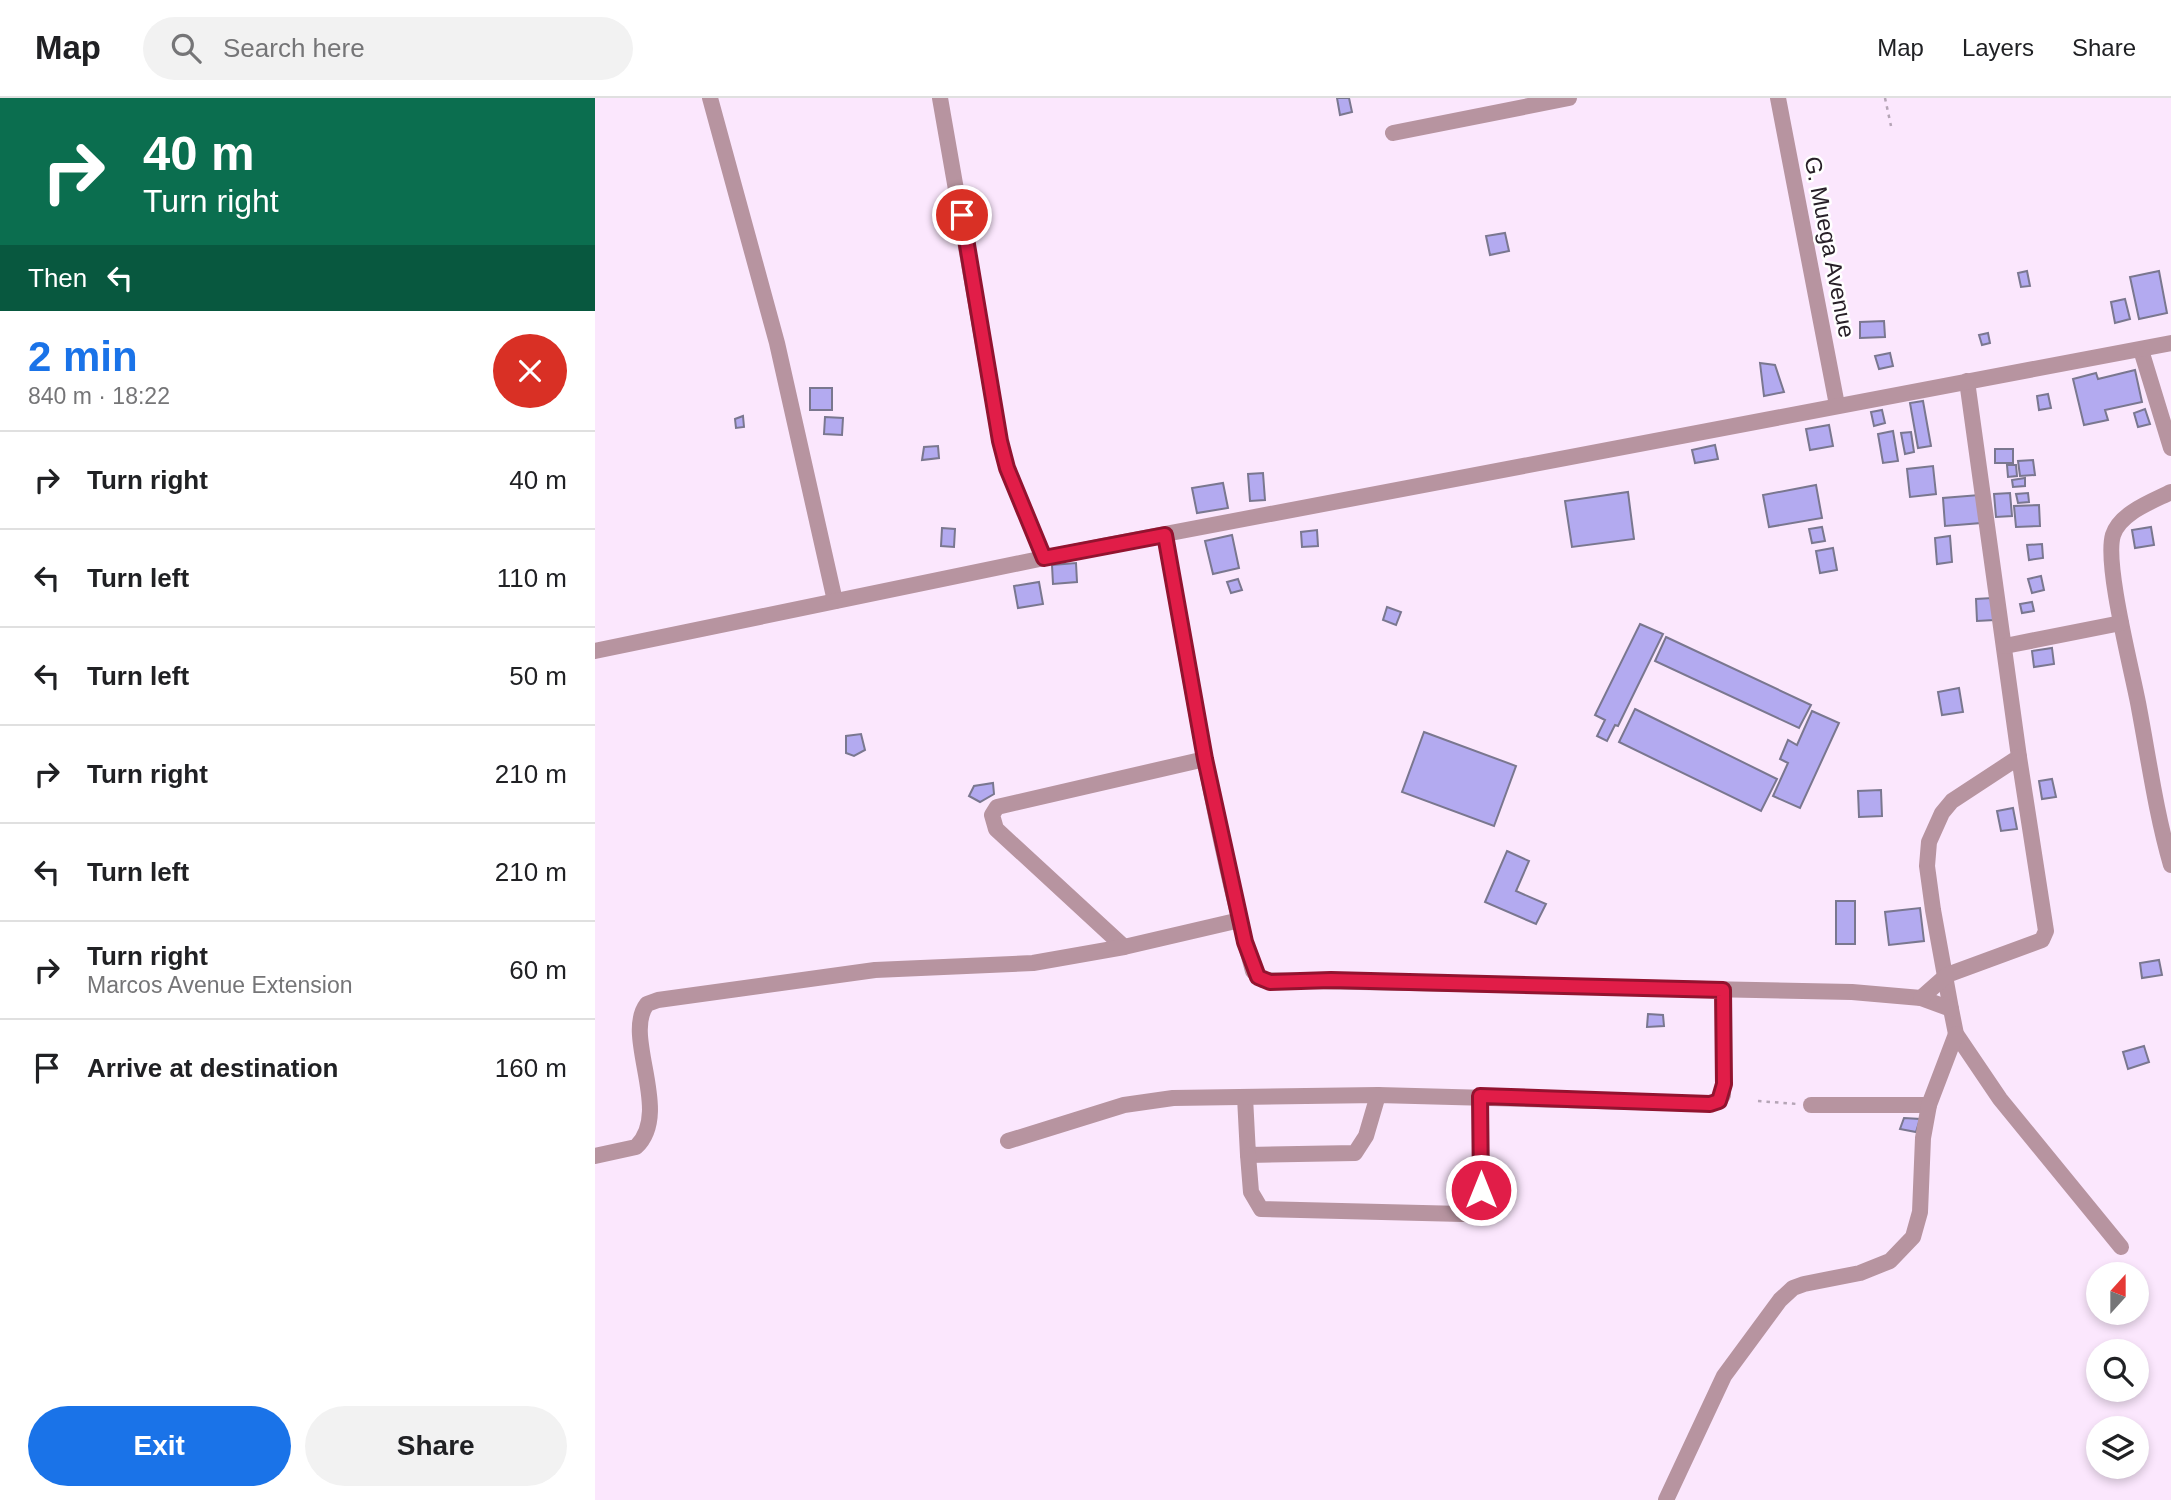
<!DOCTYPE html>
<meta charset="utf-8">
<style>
:root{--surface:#fff;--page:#f2f2f2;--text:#202124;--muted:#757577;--line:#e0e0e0;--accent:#1a73e8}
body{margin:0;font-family:Helvetica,sans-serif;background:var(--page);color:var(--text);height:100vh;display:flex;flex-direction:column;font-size:26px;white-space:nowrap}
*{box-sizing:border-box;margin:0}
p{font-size:23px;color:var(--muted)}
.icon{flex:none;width:38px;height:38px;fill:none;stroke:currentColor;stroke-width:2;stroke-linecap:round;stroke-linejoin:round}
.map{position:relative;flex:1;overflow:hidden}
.side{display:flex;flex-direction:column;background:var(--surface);width:595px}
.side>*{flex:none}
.top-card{background:#0b6e4f;color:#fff;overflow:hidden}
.needle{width:46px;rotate:21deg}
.controls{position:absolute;left:1491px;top:1164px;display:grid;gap:14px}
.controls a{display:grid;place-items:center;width:63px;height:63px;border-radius:50%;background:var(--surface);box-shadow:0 4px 10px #0003;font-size:35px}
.pin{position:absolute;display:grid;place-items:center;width:60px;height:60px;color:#fff;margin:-30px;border:4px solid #fff;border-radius:50%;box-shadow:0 2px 7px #0007}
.me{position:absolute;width:77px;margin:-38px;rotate:0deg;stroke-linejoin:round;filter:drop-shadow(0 0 5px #0008)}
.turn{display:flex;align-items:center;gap:24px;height:147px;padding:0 28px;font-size:32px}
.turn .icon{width:91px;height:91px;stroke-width:2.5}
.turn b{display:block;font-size:49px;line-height:60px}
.then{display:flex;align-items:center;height:66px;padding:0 28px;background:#0003;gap:14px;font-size:26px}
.round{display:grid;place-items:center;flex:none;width:74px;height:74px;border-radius:37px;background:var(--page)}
.headline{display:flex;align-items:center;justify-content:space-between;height:119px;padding:0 28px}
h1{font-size:42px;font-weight:800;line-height:52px;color:var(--accent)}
.cta{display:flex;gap:14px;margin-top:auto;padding:14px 28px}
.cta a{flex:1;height:80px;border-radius:42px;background:var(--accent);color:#fff;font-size:28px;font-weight:800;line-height:80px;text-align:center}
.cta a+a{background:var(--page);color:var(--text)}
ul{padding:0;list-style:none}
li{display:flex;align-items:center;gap:21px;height:98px;padding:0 28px;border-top:2px solid var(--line)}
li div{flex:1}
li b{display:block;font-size:26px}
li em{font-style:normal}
header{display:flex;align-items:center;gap:42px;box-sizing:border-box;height:98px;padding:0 35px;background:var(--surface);border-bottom:2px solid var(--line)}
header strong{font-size:33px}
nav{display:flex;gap:38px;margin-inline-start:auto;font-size:24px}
.search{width:490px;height:63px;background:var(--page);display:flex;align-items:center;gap:18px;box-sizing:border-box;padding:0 24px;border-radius:38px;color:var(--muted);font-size:26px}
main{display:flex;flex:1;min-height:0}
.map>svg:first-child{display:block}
.building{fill:#b3aaf0;stroke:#7a778f;stroke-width:2}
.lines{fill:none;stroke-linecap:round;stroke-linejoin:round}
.path{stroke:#b5a5b6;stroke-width:2.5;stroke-dasharray:3.5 5;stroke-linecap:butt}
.minor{stroke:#b794a0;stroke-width:16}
.route-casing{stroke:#92132f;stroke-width:18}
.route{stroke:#e11d48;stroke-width:12}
.labels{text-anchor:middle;stroke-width:5;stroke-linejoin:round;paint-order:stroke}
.street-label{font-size:23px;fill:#282028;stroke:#fff}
</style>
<header>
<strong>Map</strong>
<div class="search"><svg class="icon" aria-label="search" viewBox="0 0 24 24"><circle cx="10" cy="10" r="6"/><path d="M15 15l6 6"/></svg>Search here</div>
<nav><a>Map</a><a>Layers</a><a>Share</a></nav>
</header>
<main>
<section class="side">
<div class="top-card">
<div class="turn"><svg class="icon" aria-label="right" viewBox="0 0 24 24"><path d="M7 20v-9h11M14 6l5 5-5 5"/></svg><div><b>40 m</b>Turn right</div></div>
<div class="then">Then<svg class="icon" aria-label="left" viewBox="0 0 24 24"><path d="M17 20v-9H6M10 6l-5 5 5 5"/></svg></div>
</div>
<div class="headline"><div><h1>2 min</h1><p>840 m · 18:22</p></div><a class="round" style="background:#d93025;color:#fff"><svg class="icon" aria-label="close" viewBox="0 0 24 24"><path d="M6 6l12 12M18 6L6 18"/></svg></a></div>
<ul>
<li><svg class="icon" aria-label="right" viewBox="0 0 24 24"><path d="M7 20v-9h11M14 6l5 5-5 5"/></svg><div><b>Turn right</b></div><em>40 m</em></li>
<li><svg class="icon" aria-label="left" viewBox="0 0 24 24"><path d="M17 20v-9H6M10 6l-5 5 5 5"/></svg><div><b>Turn left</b></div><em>110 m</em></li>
<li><svg class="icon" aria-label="left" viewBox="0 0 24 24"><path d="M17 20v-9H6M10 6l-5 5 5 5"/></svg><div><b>Turn left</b></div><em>50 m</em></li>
<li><svg class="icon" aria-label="right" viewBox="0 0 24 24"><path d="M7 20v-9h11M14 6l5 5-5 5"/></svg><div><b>Turn right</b></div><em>210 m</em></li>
<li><svg class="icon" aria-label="left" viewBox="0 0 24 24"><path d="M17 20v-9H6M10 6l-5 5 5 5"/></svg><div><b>Turn left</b></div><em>210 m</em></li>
<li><svg class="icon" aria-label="right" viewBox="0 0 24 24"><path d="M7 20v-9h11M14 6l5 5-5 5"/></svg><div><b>Turn right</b><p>Marcos Avenue Extension</p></div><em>60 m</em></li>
<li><svg class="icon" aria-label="arrive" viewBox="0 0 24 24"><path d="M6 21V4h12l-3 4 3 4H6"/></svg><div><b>Arrive at destination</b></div><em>160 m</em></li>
</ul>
<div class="cta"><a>Exit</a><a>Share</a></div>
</section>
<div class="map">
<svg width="1576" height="1402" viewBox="0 0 1576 1402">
<rect width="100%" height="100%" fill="#fbe7fd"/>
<g class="building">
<path d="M 742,0 L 754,0 L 757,14 L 745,17 Z"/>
<path d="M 910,135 L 914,153 L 895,157 L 891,138 Z"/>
<path d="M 1432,173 L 1435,188 L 1426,189 L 1423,175 Z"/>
<path d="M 1564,173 L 1572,215 L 1544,221 L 1535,179 Z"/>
<path d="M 1530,201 L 1535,221 L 1520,225 L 1516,204 Z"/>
<path d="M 1289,223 L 1290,239 L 1265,240 L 1265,224 Z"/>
<path d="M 1393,235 L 1395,245 L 1387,247 L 1384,237 Z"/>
<path d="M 1295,255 L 1298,268 L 1284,271 L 1280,258 Z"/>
<path d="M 1165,265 L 1180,267 L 1189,294 L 1169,298 Z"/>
<path d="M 1540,272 L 1547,304 L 1510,312 L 1513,322 L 1489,327 L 1478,281 L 1501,275 L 1503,281 Z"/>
<rect x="215" y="290" width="22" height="22"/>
<path d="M 1453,296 L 1456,310 L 1444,312 L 1442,298 Z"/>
<path d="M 1328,303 L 1336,348 L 1323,350 L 1315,305 Z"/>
<path d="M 1550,311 L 1555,326 L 1543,329 L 1539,315 Z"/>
<path d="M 1287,312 L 1290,325 L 1279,328 L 1276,314 Z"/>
<path d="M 148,318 L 149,329 L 141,330 L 140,321 Z"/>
<path d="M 230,319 L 248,320 L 247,337 L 229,336 Z"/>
<path d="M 1234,327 L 1238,348 L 1215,352 L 1211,331 Z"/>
<path d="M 1298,333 L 1303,363 L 1288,365 L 1283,336 Z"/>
<path d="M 1316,334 L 1319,354 L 1310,356 L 1306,335 Z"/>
<path d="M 1120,347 L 1123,361 L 1100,365 L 1097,352 Z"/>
<path d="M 343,348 L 344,360 L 327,362 L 329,349 Z"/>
<rect x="1400" y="351" width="18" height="14"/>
<path d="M 1438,362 L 1440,377 L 1425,378 L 1423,363 Z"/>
<path d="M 1412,367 L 1421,367 L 1422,378 L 1413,379 Z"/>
<path d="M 1338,368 L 1341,396 L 1315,399 L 1312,371 Z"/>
<path d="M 668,375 L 670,402 L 655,403 L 653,376 Z"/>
<path d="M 1430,380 L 1430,388 L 1418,389 L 1417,382 Z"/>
<path d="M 628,385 L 633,410 L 602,415 L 597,390 Z"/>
<path d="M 1221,387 L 1227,420 L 1174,429 L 1168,397 Z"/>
<path d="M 1033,394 L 1039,441 L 977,449 L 970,403 Z"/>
<path d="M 1415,395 L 1417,418 L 1401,419 L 1399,396 Z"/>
<path d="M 1433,395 L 1434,404 L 1423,405 L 1421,396 Z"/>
<path d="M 1384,397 L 1386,425 L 1350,428 L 1348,400 Z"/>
<path d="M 1444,407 L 1445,428 L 1421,429 L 1419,408 Z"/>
<path d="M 1227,429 L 1230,443 L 1217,445 L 1214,431 Z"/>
<path d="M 1556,429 L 1559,447 L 1540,450 L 1537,432 Z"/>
<path d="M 347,430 L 360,431 L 359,449 L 346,448 Z"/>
<path d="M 722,432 L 723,448 L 707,449 L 706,434 Z"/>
<path d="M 637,437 L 644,470 L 618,476 L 610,443 Z"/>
<path d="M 1355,438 L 1357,464 L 1342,466 L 1340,440 Z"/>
<path d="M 1447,446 L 1448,460 L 1434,462 L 1432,447 Z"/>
<path d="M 1238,450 L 1242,472 L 1225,475 L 1221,453 Z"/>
<path d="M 481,465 L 482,484 L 458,486 L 457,467 Z"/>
<path d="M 1446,478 L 1449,492 L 1437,495 L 1433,481 Z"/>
<path d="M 643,481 L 647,492 L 636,495 L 632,484 Z"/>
<path d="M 444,484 L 448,506 L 423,510 L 419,488 Z"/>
<path d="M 1397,500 L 1399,522 L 1382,523 L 1381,501 Z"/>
<path d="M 1437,504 L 1439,513 L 1427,515 L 1425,506 Z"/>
<path d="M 792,509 L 806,514 L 801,527 L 788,522 Z"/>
<path d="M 1045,526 L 1068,536 L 1023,628 L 1020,627 L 1012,643 L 1002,638 L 1010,622 L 1000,617 Z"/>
<path d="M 1071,539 L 1216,607 L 1204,630 L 1060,563 Z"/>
<path d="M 1457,550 L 1459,566 L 1439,569 L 1437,553 Z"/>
<path d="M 1364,590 L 1368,614 L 1347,617 L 1343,594 Z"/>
<path d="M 1040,611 L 1182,681 L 1166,713 L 1024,644 Z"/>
<path d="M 1217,613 L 1244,625 L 1205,710 L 1178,698 L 1193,665 L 1185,661 L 1193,642 L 1202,647 Z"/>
<path d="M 829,634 L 921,668 L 899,728 L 807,694 Z"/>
<path d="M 266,636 L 270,652 L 259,658 L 251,655 L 251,638 Z"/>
<path d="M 1457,681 L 1461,699 L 1447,701 L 1444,683 Z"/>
<path d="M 398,685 L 399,696 L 385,704 L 374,698 L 379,688 Z"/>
<path d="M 1286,692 L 1287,718 L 1264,719 L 1263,693 Z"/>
<path d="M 1418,710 L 1422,731 L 1406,733 L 1402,713 Z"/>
<path d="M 912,753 L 934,763 L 921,793 L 951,806 L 941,826 L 890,804 Z"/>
<rect x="1241" y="803" width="19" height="43"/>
<path d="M 1325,810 L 1329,843 L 1294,847 L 1290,814 Z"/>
<path d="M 1564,862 L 1567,877 L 1547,880 L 1545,865 Z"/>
<path d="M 1053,916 L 1068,917 L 1069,928 L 1052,929 Z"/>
<path d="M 1549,948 L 1554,964 L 1533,971 L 1528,954 Z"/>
<path d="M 1309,1020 L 1325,1021 L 1321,1034 L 1305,1031 Z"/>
</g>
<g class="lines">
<g class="path">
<path d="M 1290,0 L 1296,28"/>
<path d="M 1163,1003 L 1202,1006"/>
</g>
<g class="minor">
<path d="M 115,0 L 182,245 L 240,503"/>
<path d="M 345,0 L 405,343 L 412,370 L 449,460"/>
<path d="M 1183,0 L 1242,307"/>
<path d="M 798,35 L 974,0"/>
<path d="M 1546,252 L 1576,350"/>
<path d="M 1372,283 L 1424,659 L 1357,703 L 1347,715 L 1334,744 L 1332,768 L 1338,812 L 1356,911 L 1361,936 L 1405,1001 L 1526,1149"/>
<path d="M 1576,394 C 1556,404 1525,415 1518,437 C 1509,466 1538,576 1544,610 C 1554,663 1561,715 1576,767"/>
<path d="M 570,437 C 596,582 618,730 658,873 L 668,882 L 1257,894 L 1326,900 L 1356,911"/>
<path d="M 1410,548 L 1526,525"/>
<path d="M 0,553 L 507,448 L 1576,245"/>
<path d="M 529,849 L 401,731 L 397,717 L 402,709 L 610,661"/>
<path d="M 1326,900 L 1352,877 L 1447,842 L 1451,833 L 1424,659"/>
<path d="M 650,999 L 653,1057 L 760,1055 L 771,1038 L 783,997"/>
<path d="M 1216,1007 L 1334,1007"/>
<path d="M 413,1043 L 529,1007 L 578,1000 L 783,997 L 1115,1006 L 1124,1003 L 1128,997 L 1128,892"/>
<path d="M 653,1057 L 656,1094 L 666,1111 L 868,1116 L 878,1111 L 886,1092 L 885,998"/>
<path d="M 0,1058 L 41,1049 C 78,1014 27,938 52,906 L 63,902 L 280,872 L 438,865 L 529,849 L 645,822"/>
<path d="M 1071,1402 L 1129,1278 L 1185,1202 L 1198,1190 L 1209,1186 L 1265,1175 L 1295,1163 L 1318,1139 L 1325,1114 L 1328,1040 L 1334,1007 L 1361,936"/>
</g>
</g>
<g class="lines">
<defs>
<path id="route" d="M 367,117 L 405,343 L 412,370 L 449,460 L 570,437 L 610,661 L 650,844 L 663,879 L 675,884 L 736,882 L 1128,892 L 1129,986 L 1124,1003 L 1115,1006 L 885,998 L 886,1092"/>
</defs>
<use href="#route" class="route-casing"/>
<use href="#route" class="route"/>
</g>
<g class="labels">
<g class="street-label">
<text transform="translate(1235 149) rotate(79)" y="8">G. Muega Avenue</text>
</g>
</g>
</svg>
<div class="controls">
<a><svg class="needle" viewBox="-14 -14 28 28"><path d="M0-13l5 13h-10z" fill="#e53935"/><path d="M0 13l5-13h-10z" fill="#757577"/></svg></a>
<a><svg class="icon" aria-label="search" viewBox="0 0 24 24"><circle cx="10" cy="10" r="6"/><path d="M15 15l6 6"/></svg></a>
<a><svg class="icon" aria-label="layers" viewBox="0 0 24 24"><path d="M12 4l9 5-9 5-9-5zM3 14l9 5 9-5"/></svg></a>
</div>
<div class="pin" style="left:367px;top:117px;background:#d93025"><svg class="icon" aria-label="arrive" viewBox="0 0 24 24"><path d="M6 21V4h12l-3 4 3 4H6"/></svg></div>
<svg class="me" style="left:886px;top:1092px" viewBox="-20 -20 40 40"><circle r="17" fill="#e11d48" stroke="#fff" stroke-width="3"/><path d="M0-11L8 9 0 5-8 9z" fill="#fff"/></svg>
</div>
</main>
